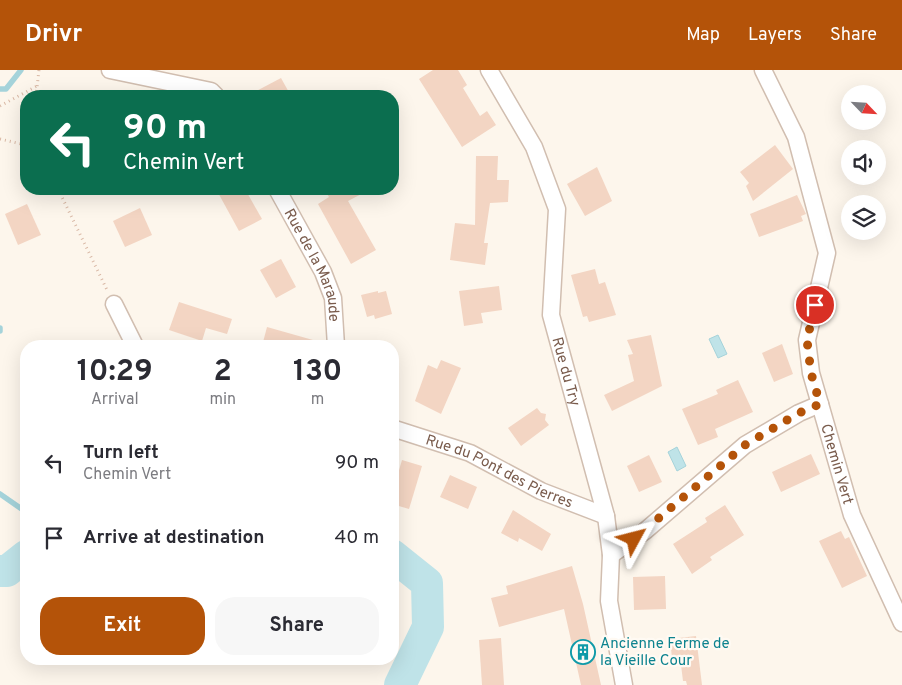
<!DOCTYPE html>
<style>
:root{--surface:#fff;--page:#f7f7f7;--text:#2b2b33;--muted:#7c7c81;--accent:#b45309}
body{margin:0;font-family:Overpass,sans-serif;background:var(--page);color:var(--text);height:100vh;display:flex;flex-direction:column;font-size:19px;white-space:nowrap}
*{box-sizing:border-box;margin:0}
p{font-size:16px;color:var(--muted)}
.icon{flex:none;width:28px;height:28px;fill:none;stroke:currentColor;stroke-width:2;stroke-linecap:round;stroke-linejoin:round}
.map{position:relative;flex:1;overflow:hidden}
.sheet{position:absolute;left:20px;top:270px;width:379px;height:325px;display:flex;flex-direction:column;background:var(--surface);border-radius:20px;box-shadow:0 5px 20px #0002}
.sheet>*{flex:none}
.banner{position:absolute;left:20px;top:20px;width:379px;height:105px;border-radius:20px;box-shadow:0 5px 20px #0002;background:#0b6e4f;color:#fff;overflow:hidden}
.needle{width:32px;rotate:115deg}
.fabs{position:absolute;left:841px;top:15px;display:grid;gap:10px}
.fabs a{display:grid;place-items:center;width:45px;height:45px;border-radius:50%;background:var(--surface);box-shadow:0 5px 20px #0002;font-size:25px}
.pin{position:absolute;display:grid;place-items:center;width:42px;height:42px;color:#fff;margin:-21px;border:2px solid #fff;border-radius:50%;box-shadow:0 1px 5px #0007}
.me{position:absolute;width:55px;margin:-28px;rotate:52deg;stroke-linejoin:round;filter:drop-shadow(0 0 4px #0008)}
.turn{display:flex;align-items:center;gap:18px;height:105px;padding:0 20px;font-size:22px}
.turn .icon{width:65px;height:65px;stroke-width:2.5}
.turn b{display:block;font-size:35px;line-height:42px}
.eta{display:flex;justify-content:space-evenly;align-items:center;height:85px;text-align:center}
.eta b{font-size:30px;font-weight:700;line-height:35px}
.cta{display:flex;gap:10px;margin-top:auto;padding:10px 20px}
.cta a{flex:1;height:58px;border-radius:20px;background:var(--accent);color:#fff;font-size:20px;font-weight:700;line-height:58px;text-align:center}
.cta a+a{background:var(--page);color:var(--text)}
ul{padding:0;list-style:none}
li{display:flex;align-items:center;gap:15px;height:75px;padding:0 20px}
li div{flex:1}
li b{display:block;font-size:19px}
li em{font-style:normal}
header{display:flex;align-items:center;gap:30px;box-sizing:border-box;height:70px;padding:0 25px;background:var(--accent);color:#fff}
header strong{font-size:24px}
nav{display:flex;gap:28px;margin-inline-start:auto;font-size:18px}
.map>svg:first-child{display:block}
.water{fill:#bfe3e8;stroke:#a5d3da}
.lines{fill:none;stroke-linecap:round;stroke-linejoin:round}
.stream{stroke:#a5d3da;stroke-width:5.5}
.river{stroke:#bfe3e8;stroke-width:32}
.building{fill:#f3d5c3}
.minor-casing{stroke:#d1beb0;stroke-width:19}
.path{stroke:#d9b8a5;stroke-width:3;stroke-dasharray:1 4;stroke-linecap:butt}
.minor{stroke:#fff;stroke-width:16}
.route{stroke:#b45309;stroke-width:9;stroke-dasharray:0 16.2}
.labels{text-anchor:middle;stroke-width:4.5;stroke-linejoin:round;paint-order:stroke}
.street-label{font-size:15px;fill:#7a5c4d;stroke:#fffaf3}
.culture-label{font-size:15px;fill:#0d838f;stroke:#fffaf3;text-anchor:start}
</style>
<header>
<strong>Drivr</strong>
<nav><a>Map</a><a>Layers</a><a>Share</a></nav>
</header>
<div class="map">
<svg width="902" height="615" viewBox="0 0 902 615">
<rect width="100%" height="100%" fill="#fdf6ec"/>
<g class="water">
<path d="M 718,265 L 727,284 L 718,288 L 709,269 Z"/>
<path d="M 677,377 L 686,396 L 677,401 L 668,382 Z"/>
</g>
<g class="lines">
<g class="stream">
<path d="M 0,19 L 6,19 L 21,0"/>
<path d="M 0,258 L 0,261"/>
<path d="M 0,424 L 26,442"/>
</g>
<g class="river">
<path d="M 392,485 L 427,513 L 428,557 L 400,615"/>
<path d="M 0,501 L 7,501 L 26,486"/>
</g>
</g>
<g class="building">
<path d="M 433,0 L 458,0 L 467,15 L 463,18 L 480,46 L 487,41 L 496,55 L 462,77 L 419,9 Z"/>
<path d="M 281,8 L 291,26 L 247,26 Z"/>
<path d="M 775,75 L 793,99 L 753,131 L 746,116 L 749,113 L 740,102 Z"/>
<path d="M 476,86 L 498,86 L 497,110 L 509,110 L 508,132 L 490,133 L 484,173 L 488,173 L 485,195 L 450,190 L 455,153 L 475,155 Z"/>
<path d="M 597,97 L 612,131 L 585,146 L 567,114 Z"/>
<path d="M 216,119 L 245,119 L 262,149 L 239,161 Z"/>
<path d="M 324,119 L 371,119 L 348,131 L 376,180 L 351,194 L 318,134 L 329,127 Z"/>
<path d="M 797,125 L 806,144 L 801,146 L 803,151 L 759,167 L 750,144 Z"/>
<path d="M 27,134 L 41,165 L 18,175 L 5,144 Z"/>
<path d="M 140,138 L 152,165 L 125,177 L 113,151 Z"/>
<path d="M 281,189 L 296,217 L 276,228 L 260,200 Z"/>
<path d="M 595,199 L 599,214 L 605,212 L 616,245 L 589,252 L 587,246 L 583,247 L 571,205 Z"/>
<path d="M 499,216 L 502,240 L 481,243 L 483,253 L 464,256 L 459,221 Z"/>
<path d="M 378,221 L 378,223 L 386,221 L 392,244 L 375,249 L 374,245 L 367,247 L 361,225 Z"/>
<path d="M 179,232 L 232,249 L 227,264 L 206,258 L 202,271 L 169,260 Z"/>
<path d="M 267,257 L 320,272 L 320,276 L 262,276 Z"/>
<path d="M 651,265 L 662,316 L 612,341 L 604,325 L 634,311 L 628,285 L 633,284 L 627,270 Z"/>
<path d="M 782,274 L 793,304 L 774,312 L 762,283 Z"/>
<path d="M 441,290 L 461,298 L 441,344 L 415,331 L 428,295 L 437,299 Z"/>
<path d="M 738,310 L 753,342 L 715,359 L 718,367 L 698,375 L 682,339 L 718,324 L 716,320 Z"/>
<path d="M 537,338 L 541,343 L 546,344 L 545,350 L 549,355 L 521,376 L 508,358 Z"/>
<path d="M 811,384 L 820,404 L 781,422 L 772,402 Z"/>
<path d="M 649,385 L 662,412 L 639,422 L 627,396 Z"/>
<path d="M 402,390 L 422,396 L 409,439 L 392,434 L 392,424 Z"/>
<path d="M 450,405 L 477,417 L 468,439 L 440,427 Z"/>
<path d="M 725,435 L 744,465 L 710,487 L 712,490 L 692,504 L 673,474 L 707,452 L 705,448 Z"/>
<path d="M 513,440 L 551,464 L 542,481 L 519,468 L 518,472 L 501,463 Z"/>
<path d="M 841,461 L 845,469 L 849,467 L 867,506 L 842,518 L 819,471 Z"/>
<path d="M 572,496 L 583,534 L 601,615 L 581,615 L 564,539 L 499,557 L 491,528 L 508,524 L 506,516 Z"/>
<path d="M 665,506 L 666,539 L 634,540 L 633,507 Z"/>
<path d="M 696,566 L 702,615 L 687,615 L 686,611 L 683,611 L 680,587 L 672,588 L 670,569 Z"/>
<path d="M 501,568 L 504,615 L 482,615 L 479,570 Z"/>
</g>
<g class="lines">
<defs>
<g id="minor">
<path d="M 110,0 L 211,21 L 216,26"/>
<path id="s1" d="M 489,0 L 534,77 L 557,139 L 551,245 L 606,446 L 611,485 L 609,531 L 624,615"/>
<path id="s2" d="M 763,0 L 796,67 L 827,183 L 807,270 L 811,303 L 852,445 L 902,553"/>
<path id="s3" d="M 277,119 L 323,202 L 333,228 L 336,276"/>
<path d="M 114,234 L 135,276"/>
<path id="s4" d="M 392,358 L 470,383 L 541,421 L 606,446"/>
<path d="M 611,485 L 645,461 L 745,375 L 799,343 L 820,334"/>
</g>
</defs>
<use href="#minor" class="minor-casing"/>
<g class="path">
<path d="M 36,26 L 39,0"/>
<path d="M 0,36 L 37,16"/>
<path d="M 0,69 L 26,75"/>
<path d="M 58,119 L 107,220"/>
</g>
<use href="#minor" class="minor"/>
</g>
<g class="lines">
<path class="route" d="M 634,469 L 745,375 L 799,343 L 820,334 L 811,303 L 807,270 L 815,235"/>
</g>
<defs>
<symbol id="building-ring" viewBox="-11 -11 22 22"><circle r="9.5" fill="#fffaf3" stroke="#0f9aa8" stroke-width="1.5"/><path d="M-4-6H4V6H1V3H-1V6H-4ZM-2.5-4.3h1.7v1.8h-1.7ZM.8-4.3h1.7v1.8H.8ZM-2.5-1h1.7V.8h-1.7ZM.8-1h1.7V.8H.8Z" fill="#0f9aa8"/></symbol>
</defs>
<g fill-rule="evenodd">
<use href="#building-ring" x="569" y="568" width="28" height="28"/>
</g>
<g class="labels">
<g class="street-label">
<text dy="5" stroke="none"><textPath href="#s3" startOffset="85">Rue de la Maraude</textPath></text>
<text dy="5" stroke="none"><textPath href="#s1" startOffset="320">Rue du Try</textPath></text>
<text dy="5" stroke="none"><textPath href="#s2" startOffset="412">Chemin Vert</textPath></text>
<text dy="5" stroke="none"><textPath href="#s4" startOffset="116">Rue du Pont des Pierres</textPath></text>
</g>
<g class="culture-label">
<text x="600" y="578">Ancienne Ferme de<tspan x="600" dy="17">la Vieille Cour</tspan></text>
</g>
</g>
</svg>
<div class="fabs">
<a><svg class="needle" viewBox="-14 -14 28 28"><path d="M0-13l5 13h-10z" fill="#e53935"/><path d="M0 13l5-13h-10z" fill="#7c7c81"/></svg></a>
<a><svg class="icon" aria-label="sound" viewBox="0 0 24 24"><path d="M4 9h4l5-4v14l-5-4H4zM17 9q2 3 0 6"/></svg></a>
<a><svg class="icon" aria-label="layers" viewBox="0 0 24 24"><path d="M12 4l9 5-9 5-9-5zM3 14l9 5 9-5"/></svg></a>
</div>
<div class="pin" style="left:815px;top:235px;background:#d93025"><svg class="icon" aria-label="arrive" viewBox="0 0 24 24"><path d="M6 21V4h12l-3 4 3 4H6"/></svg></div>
<svg class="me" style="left:634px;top:469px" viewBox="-20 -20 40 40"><path d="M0-17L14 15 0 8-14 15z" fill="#b45309" stroke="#fff" stroke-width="4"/></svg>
<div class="banner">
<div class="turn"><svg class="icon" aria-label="left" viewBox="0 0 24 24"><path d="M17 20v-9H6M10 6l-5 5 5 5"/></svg><div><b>90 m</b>Chemin Vert</div></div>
</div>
<section class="sheet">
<div class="eta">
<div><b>10:29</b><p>Arrival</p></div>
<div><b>2</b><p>min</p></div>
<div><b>130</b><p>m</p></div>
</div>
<ul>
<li><svg class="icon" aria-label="left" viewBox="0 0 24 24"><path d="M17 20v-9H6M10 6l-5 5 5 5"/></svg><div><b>Turn left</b><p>Chemin Vert</p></div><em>90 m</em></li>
<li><svg class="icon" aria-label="arrive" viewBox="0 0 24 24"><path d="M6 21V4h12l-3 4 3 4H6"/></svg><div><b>Arrive at destination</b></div><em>40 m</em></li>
</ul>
<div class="cta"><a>Exit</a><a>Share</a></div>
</section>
</div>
